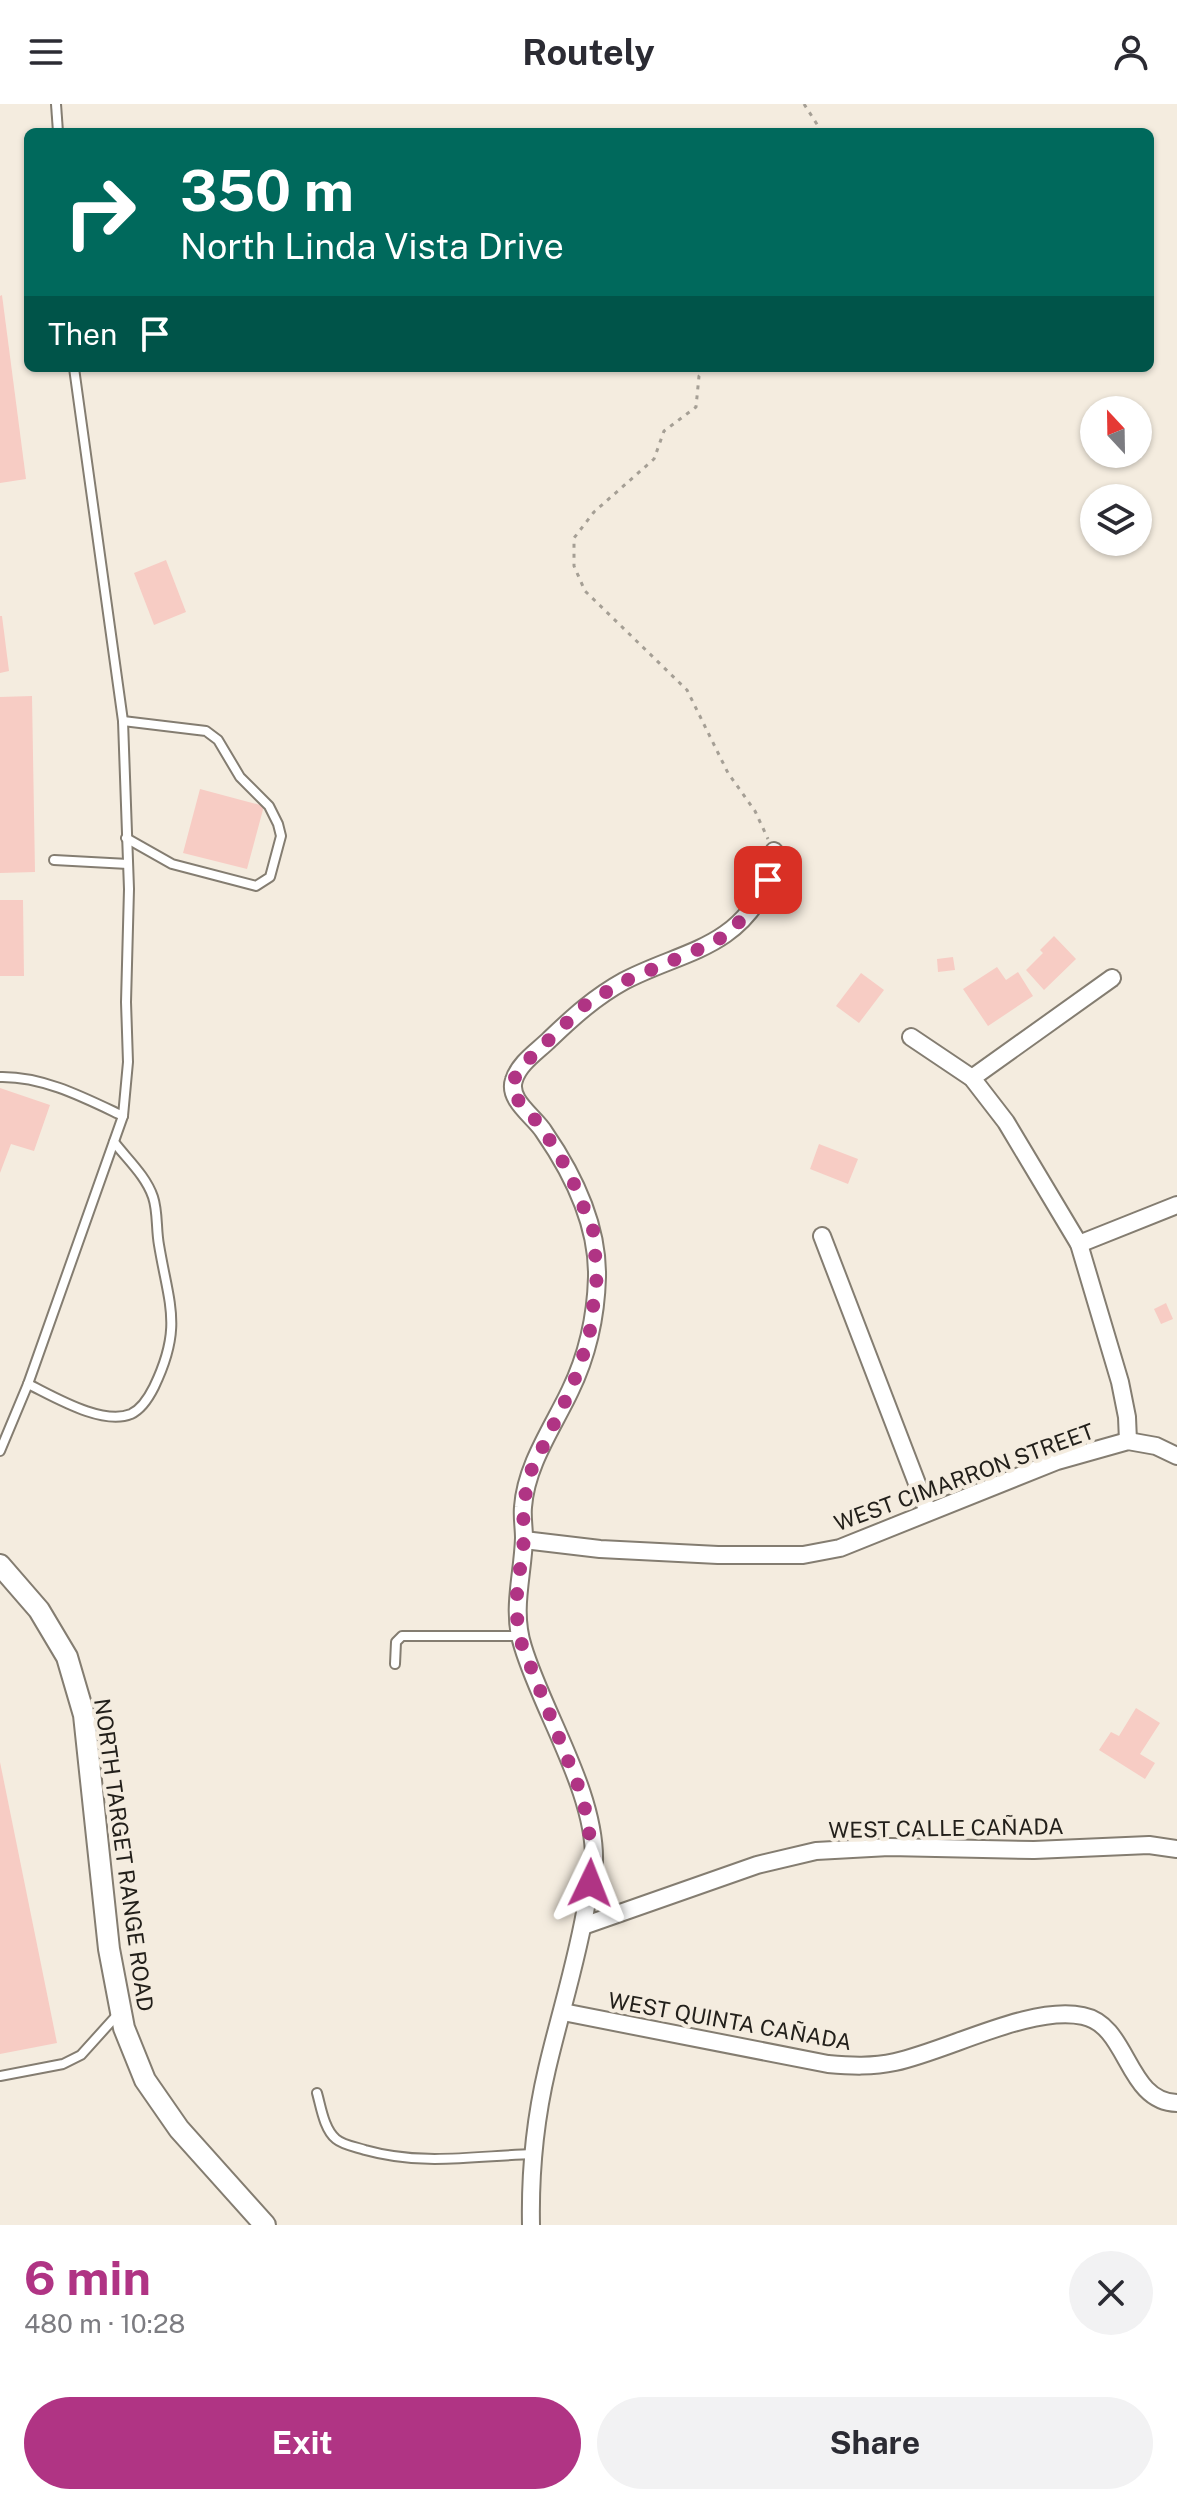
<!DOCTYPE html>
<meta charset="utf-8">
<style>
:root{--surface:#fff;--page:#f2f2f3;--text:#2b2b33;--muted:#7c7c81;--accent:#b03484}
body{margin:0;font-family:"Public Sans",sans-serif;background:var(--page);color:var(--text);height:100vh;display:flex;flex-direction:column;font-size:30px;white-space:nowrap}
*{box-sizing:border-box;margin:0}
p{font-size:26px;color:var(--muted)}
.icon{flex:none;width:44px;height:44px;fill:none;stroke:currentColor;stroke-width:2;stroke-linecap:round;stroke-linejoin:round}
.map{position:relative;height:2121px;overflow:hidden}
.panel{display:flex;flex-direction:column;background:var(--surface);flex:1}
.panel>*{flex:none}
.banner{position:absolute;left:24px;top:24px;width:1130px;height:244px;border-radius:12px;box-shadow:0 2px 6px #0004;background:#00695c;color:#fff;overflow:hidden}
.needle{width:52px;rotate:338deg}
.fabs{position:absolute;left:1080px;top:292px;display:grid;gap:16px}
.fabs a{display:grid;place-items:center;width:72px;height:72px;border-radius:50%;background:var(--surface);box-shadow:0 2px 6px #0004;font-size:40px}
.pin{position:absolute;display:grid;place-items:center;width:68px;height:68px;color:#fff;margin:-34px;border-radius:16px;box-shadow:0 4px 12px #0006}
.me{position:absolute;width:88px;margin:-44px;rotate:2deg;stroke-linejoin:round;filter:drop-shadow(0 0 6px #0008)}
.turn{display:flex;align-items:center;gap:28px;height:168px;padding:0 24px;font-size:36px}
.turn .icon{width:104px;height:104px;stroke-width:2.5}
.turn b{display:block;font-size:56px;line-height:68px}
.then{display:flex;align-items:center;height:76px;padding:0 24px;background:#0003;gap:16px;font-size:30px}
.round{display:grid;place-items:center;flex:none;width:84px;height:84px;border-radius:42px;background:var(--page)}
.summary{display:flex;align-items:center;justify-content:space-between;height:136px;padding:0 24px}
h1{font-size:48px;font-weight:700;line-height:60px;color:var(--accent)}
.button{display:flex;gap:16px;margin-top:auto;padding:16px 24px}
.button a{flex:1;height:92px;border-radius:48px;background:var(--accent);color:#fff;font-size:32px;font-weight:700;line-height:92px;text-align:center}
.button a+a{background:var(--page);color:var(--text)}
header{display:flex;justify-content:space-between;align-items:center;height:104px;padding:0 24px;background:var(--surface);font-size:36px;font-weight:700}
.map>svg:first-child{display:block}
.building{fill:#f7ccc4}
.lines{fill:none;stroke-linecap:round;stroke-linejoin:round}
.service-casing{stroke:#847d71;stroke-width:12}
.minor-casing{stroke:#847d71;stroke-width:20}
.tertiary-casing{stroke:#847d71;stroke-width:24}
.path{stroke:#a59f95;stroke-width:3;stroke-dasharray:4 6;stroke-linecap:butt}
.service{stroke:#fff;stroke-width:8}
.minor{stroke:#fff;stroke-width:16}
.tertiary{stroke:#fff;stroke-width:20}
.route{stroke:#b03484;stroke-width:14;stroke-dasharray:0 25.2}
.labels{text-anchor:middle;stroke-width:8;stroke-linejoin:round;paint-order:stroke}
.street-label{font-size:22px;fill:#23201b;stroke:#f4ecdf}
</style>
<header><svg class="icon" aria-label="menu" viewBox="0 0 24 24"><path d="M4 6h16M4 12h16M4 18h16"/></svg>Routely<svg class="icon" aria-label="person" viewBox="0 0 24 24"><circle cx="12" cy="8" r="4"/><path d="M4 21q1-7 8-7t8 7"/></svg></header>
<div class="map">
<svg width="1177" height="2121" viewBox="0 0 1177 2121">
<rect width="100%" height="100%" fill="#f4ecdf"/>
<g class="building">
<path d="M 2,191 L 26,375 L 0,379 L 0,192 Z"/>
<path d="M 166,456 L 186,508 L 154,521 L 134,469 Z"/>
<path d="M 0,512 L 2,512 L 9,567 L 0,569 Z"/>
<path d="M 32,592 L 35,768 L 0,769 L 0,593 Z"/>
<path d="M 200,685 L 264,702 L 247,765 L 183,749 Z"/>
<path d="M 0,796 L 23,796 L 24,872 L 0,872 Z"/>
<path d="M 1054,832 L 1076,855 L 1044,886 L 1026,866 L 1043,849 L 1040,846 Z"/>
<path d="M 953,853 L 955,866 L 938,868 L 937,855 Z"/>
<path d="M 997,863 L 1006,876 L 1018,868 L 1033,892 L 988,922 L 963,885 Z"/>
<path d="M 861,869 L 884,886 L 859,919 L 836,902 Z"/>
<path d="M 0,984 L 50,1001 L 34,1047 L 11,1040 L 0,1069 Z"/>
<path d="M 819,1040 L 858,1055 L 848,1080 L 810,1065 Z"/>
<path d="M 1166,1199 L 1173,1215 L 1161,1220 L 1154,1205 Z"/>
<path d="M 1136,1604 L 1160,1619 L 1140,1650 L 1155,1659 L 1145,1675 L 1099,1646 L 1111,1628 L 1119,1632 Z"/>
<path d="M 0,1658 L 57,1939 L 0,1950 Z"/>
</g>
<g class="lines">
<defs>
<g id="service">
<path d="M 56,0 L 58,28"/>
<path d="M 123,617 L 206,627 L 218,636 L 240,673 L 269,702 L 278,720 L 281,732 L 270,773 L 256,782 L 172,760 L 126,734"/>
<path d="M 54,756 L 128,760"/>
<path d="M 0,973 C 43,972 85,994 123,1012"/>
<path d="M 28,1280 C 53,1292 102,1322 131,1310 C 142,1305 149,1293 154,1283 C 183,1223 169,1201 159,1141 C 156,1125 158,1108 153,1093 C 146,1072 127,1055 114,1038"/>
<path d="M 0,1347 L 28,1280 L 123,1012 L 128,958 L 126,898 L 129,785 L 123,617 L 74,264"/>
<path d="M 395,1560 L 396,1538 L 402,1532 L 520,1532"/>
<path d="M 0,1972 L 63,1960 L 81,1951 L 118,1910"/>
<path d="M 317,1989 C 321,2003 324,2025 336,2035 C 343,2041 356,2043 365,2046 C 422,2062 475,2052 533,2050"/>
</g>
<g id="minor">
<path d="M 911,933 L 972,974 L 1006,1018 L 1079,1140 L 1120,1278 L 1127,1313 L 1128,1337"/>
<path d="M 972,974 L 1112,874"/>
<path d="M 822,1132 L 928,1408"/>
<path d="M 1079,1140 L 1177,1101"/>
<path d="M 524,1436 L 600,1445 L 718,1451 L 803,1451 L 840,1444 L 1057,1357 L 1128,1337 L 1156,1342 L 1177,1352"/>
<path d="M 583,1822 L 757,1761 L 816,1747 L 889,1743 L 1034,1746 L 1149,1741 L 1177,1745"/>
<path d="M 563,1908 L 828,1960 C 851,1962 872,1963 895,1958 C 950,1946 1030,1901 1083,1912 C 1129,1921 1126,1998 1177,1999"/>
<path d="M 531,2121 C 530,2069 535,2016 547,1965 C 560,1909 578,1854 587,1797 C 589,1785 593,1771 594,1758 C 596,1689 543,1609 523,1543 C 511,1506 523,1471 524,1434 C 524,1424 522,1413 523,1403 C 526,1361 553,1323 570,1287 C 587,1252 596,1211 597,1173 C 598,1121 573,1070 544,1028 C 535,1013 507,996 514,976 C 519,959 538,947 550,935 C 573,913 595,893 624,877 C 681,847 737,846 768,777 C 772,769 772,757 774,747"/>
</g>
<path id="tertiary" d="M 0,1461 L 39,1506 L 67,1553 L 84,1611 L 109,1845 L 124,1924 L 145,1976 L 179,2025 L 265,2121"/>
</defs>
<use href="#service" class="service-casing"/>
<use href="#minor" class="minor-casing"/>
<use href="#tertiary" class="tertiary-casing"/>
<g class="path">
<path d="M 804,0 L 822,28"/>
<path d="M 706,264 L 699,272 L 696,303 L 664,327 L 654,355 L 594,408 L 574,434 L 574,462 L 585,487 L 687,586 L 728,669 L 755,707 L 768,735"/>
</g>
<use href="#service" class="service"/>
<use href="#minor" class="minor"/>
<use href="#tertiary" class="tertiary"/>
</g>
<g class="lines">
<path class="route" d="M 590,1779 L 594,1757 L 583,1694 L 522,1541 L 517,1514 L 517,1487 L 524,1436 L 523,1401 L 531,1367 L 572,1283 L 589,1234 L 597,1172 L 593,1126 L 569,1068 L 543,1025 L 518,996 L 512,986 L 514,975 L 528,956 L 587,899 L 625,877 L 704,843 L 730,829 L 749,806 L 768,776"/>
</g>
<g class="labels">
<g class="street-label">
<text transform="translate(964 1373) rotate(-20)" y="8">WEST CIMARRON STREET</text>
<text transform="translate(946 1724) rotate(-1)" y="8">WEST CALLE CAÑADA</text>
<text transform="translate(124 1751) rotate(82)" y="8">NORTH TARGET RANGE ROAD</text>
<text transform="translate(730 1917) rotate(10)" y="8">WEST QUINTA CAÑADA</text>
</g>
</g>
</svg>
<div class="fabs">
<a><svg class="needle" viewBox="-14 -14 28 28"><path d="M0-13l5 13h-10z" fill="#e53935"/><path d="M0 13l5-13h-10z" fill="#7c7c81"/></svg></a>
<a><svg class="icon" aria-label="layers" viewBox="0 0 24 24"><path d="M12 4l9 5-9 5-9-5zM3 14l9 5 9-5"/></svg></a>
</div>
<div class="pin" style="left:768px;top:776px;background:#d93025"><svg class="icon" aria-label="arrive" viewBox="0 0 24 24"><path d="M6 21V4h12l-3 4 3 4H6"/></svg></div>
<svg class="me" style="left:590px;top:1779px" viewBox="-20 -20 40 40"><path d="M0-17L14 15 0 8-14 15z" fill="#b03484" stroke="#fff" stroke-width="4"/></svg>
<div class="banner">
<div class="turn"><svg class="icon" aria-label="right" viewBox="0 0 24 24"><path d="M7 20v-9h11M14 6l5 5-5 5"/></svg><div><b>350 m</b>North Linda Vista Drive</div></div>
<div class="then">Then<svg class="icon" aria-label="arrive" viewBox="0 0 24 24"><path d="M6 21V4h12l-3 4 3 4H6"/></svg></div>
</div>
</div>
<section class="panel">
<div class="summary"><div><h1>6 min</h1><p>480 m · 10:28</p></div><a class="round"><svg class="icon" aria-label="close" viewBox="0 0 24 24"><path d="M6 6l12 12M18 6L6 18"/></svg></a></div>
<div class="button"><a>Exit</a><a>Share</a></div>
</section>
